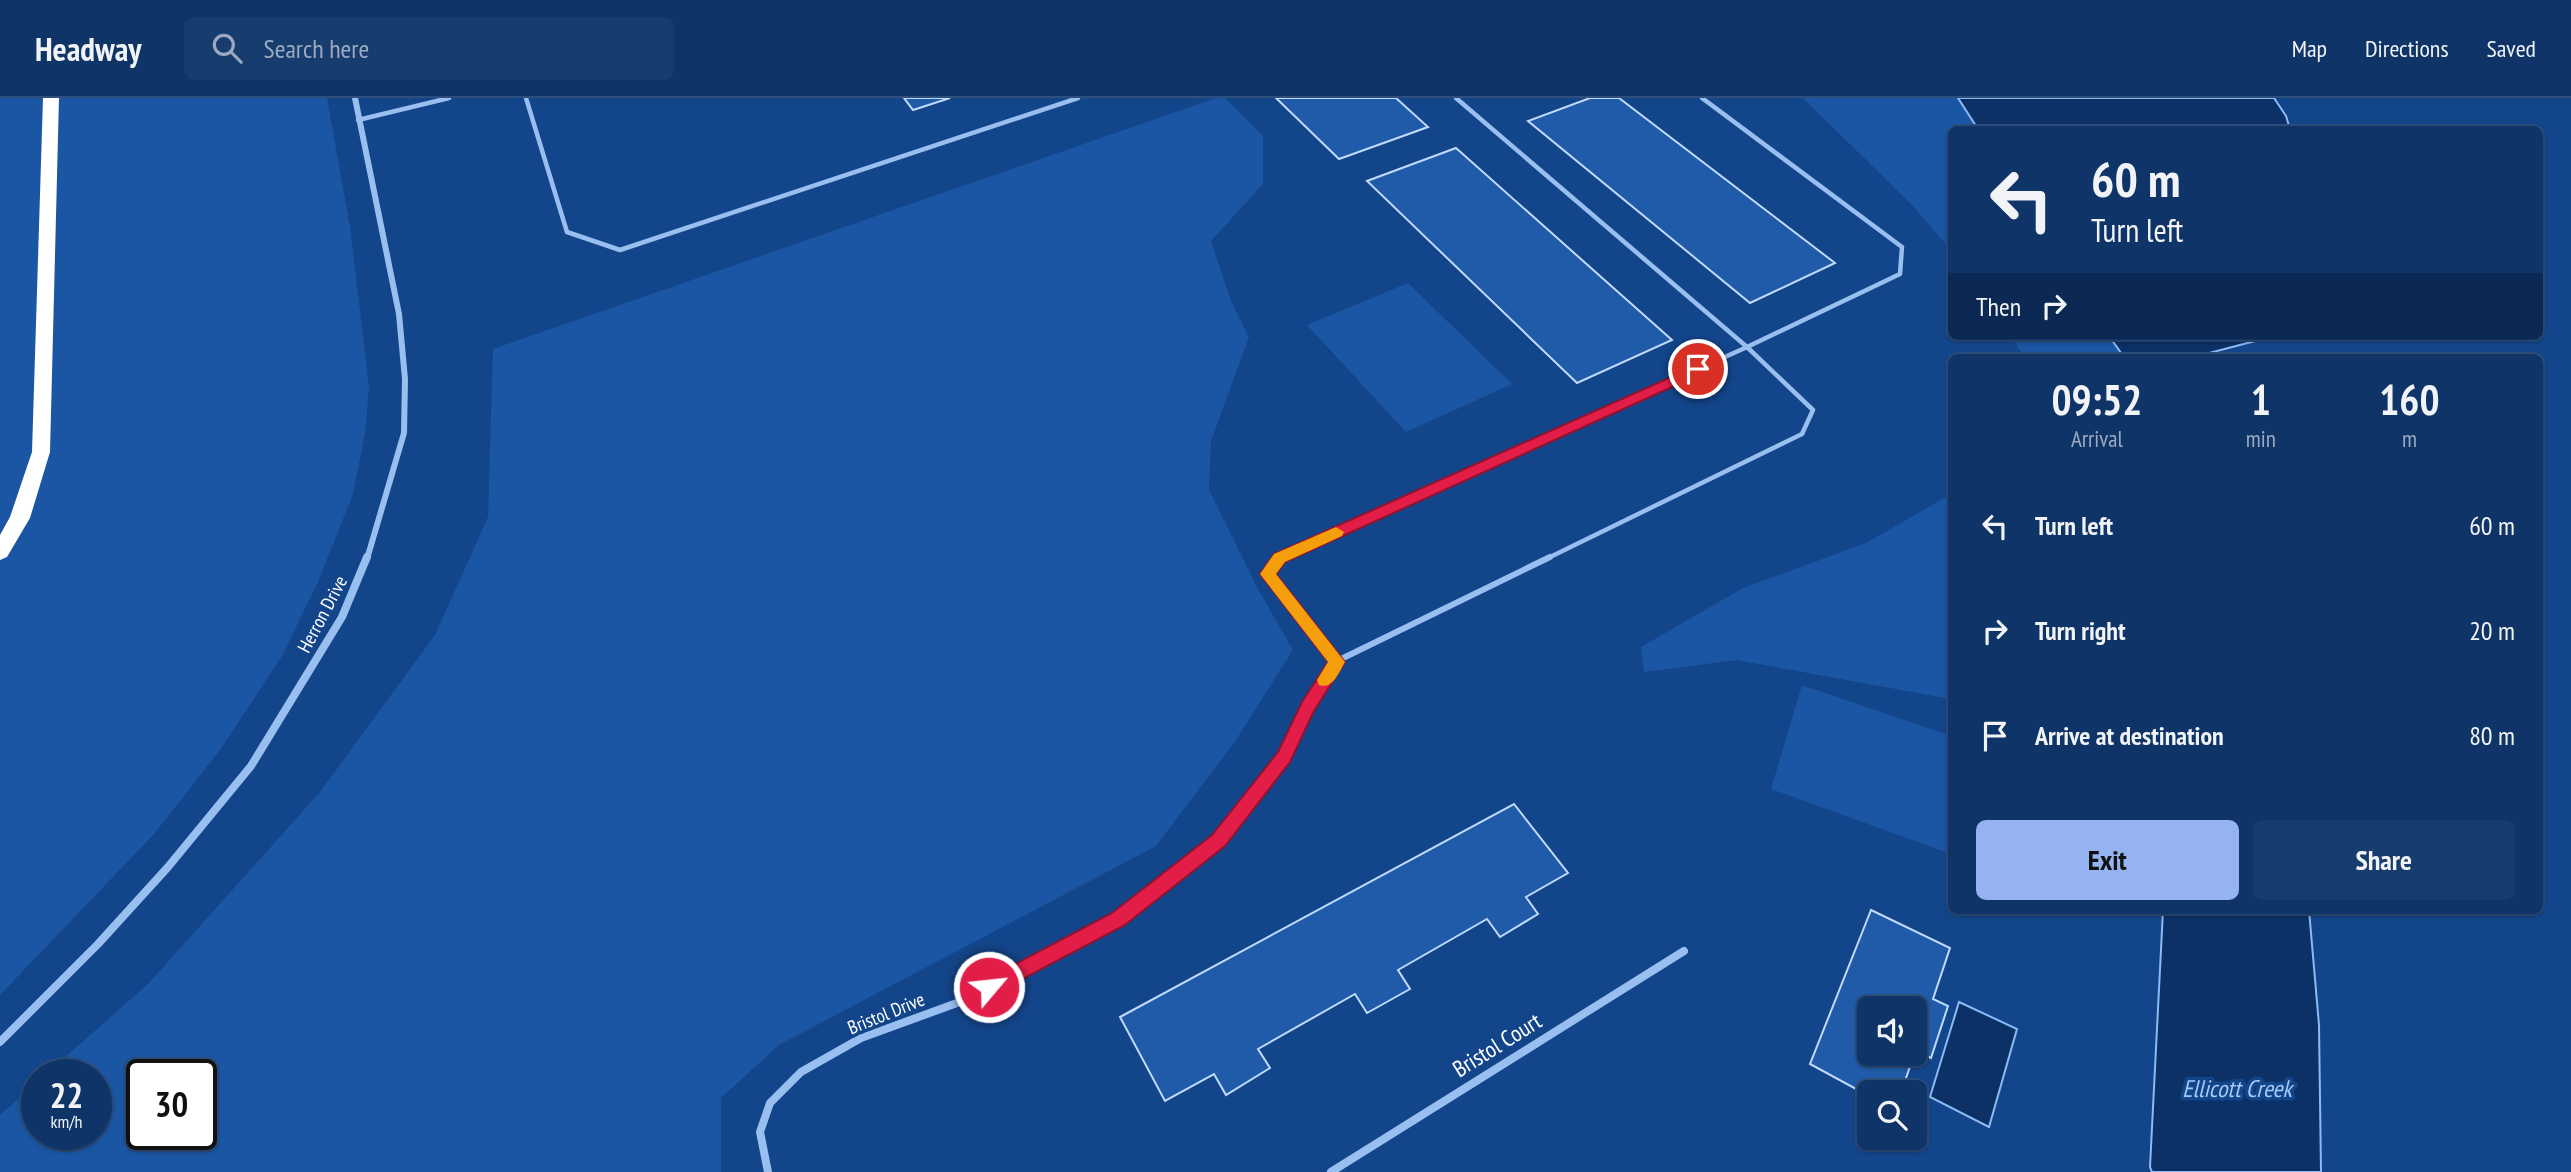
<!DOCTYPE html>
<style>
:root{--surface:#0e3468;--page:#173c6e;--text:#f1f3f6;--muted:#9baac0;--line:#2e4f7c;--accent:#95b2f1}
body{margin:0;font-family:"PT Sans Narrow",sans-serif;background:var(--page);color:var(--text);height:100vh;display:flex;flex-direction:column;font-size:26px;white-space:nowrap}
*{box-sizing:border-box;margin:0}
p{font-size:23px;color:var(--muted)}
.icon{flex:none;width:38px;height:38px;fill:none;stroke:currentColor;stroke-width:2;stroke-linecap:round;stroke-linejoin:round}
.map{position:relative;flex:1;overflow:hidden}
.panel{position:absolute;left:1948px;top:256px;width:595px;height:560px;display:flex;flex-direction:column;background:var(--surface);border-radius:10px;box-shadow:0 2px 5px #0004,0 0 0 2px var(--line)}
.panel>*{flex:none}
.banner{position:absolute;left:1948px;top:28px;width:595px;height:214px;border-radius:10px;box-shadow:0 2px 5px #0004,0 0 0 2px var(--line);background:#0e3468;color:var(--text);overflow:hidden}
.buttons{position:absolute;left:1857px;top:898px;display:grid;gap:14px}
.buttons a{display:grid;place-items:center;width:70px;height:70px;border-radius:10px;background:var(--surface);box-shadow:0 2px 5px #0004,0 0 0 2px var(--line);font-size:35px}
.speed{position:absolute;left:21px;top:961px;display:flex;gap:14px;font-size:35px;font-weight:700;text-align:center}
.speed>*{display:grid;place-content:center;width:91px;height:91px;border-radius:50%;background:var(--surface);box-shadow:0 2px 5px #0004,0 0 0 2px var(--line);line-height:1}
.speed small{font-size:18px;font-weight:400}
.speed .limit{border:4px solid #111;border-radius:10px;background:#fff;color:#111}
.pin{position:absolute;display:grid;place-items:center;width:60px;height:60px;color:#fff;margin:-30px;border:4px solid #fff;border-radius:50%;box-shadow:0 2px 7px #0007}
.me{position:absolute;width:77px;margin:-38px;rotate:62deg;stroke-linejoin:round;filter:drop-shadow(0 0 5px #0008)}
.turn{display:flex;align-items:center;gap:24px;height:147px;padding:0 28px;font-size:32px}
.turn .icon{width:91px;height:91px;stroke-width:2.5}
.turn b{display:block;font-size:49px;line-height:60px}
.then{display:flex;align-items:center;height:66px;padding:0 28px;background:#0003;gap:14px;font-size:26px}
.eta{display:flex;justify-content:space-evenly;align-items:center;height:119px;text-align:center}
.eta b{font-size:42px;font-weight:700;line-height:49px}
.cta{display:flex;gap:14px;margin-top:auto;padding:14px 28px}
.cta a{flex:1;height:80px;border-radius:10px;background:var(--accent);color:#111;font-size:28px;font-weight:700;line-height:80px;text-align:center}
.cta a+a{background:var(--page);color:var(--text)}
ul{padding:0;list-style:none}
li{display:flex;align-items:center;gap:21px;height:105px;padding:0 28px}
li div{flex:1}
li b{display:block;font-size:26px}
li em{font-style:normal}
header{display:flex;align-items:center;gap:42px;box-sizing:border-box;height:98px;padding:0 35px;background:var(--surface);border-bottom:2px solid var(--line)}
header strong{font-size:33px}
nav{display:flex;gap:38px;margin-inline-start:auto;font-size:24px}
.search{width:490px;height:63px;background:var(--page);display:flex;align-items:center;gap:18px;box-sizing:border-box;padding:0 24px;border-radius:10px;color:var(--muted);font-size:26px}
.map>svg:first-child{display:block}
.green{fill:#1b56a4;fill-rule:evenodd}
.water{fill:#0b3166;stroke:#8bbaf4;stroke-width:2}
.building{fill:#205ba9;stroke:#c0dafc;stroke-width:2;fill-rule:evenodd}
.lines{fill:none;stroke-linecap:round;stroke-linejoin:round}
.lane-far1{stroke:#99bff0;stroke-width:4.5}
.lane{stroke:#99bff0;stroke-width:6}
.street-far1{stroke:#99bff0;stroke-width:6}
.street{stroke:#99bff0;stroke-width:8}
.highway{fill:#fff;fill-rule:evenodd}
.route{fill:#e11d48;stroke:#92132f;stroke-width:2}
.slow{fill:#f59e0b}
.labels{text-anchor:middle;stroke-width:7;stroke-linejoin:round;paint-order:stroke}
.street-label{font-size:19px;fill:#fff;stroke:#13458a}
.near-street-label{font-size:23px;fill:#fff;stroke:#13458a}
.near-water-label{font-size:24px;font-style:italic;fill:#a5c9f8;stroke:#13458a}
</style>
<header>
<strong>Headway</strong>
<div class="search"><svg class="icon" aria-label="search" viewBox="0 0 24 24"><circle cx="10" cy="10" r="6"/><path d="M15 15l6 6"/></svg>Search here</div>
<nav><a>Map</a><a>Directions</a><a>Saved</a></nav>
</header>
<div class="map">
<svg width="2571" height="1074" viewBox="0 0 2571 1074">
<rect width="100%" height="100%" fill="#13458a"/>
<g class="green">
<path d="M 0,0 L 327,0 L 350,129 L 369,289 L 365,337 L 352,399 L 317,486 L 282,558 L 220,652 L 154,736 L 0,897 Z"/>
<path d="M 1216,0 L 1225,0 L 1263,38 L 1263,86 L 1211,143 L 1231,203 L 1249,239 L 1211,343 L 1209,392 L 1258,491 L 1293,552 L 1236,642 L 1156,748 L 779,947 L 721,1000 L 721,1074 L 0,1074 L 0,1017 L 37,984 L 37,1036 L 96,1036 L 96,976 L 46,976 L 148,886 L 320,694 L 435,537 L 488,419 L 493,251 ZM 201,976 L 201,1036 L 142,1036 L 142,976 Z"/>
<path d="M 1803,0 L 1958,0 L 1978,31 L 1951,32 L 1951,152 L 1911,106 Z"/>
<path d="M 1408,185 L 1512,286 L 1406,334 L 1307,227 Z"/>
<path d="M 2011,238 L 2109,238 L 2124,259 L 2024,259 Z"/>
<path d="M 1951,396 L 1951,601 L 1737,562 L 1644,574 L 1641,549 L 1743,490 L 1866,445 Z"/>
<path d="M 1802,587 L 1951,638 L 1951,756 L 1771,691 Z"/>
</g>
<g class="water">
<path d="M 1958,0 L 2274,0 L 2286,18 L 2290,31 L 1978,31 Z"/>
<path d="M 2109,238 L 2257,238 L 2259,242 L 2209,255 L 2209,259 L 2124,259 Z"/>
<path d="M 2163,812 L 2309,812 L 2319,927 L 2321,1074 L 2152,1074 L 2150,1069 Z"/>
<path d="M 1959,904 L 2017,931 L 1989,1029 L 1930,999 Z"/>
</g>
<g class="building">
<path d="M 904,0 L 950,0 L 913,12 Z"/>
<path d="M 1276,0 L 1396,0 L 1428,29 L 1339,61 Z"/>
<path d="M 1590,0 L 1619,0 L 1835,165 L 1750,205 L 1528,23 Z"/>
<path d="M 1456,50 L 1672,242 L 1577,285 L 1367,83 Z"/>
<path d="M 1514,706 L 1568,775 L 1526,799 L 1538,816 L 1500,839 L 1487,821 L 1398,872 L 1410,891 L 1367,915 L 1355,896 L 1258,951 L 1270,970 L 1226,997 L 1214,976 L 1165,1003 L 1120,919 Z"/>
<path d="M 1871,812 L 1950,850 L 1933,901 L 1948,908 L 1931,960 L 1916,952 L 1901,994 L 1869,994 L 1869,998 L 1810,966 ZM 1869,910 L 1914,910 L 1914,956 L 1869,956 Z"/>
</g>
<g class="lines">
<g class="lane-far1">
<path d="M 526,0 L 567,134 L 620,152 L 1078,0"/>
<path d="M 1456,0 L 1747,249"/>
<path d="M 1702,0 L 1902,149 L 1900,176 L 1747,249"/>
<path d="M 358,22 L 449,0"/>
<path d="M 1279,461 L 1747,249"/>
<path d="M 1546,461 L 1802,336 L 1813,312 L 1747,249"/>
</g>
<path class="lane" d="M 1282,459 L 1268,476 L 1337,563 L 1550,459"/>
<path class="street-far1" d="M 355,0 L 399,216 L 405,281 L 404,335 L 367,461"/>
<g class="street">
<path d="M 0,944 L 98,846 L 168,769 L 251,668 L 342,519 L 367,459"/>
<path d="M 768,1074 L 760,1034 L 770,1005 L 801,974 L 861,940 L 968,901 L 1119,821 L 1219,743 L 1284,659 L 1308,609 L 1337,563"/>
<path d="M 1331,1074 L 1684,853"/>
</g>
<path class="highway" d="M 43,0 L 59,0 L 50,354 L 30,420 L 7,459 L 0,462 L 0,437 L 10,419 L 32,354 Z"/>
</g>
<path class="route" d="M 1698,267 L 1703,268 L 1703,275 L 1285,464 L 1276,476 L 1345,564 L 1314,613 L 1290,664 L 1225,748 L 1125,827 L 996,895 L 989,898 L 983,895 L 980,889 L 983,883 L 1112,815 L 1212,737 L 1278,654 L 1302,604 L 1328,564 L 1260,476 L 1274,456 Z"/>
<path class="slow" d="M 1336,429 L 1344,434 L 1342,438 L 1285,464 L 1276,476 L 1345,564 C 1339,574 1333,592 1319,587 L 1317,582 L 1328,564 L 1260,476 L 1274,456 Z"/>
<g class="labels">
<g class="street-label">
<text transform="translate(322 516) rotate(-62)" y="7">Herron Drive</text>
<text transform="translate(886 915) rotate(-22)" y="7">Bristol Drive</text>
</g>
<g class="near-street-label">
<text transform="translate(1497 947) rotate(-32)" y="8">Bristol Court</text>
</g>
<g class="near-water-label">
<text x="2237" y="999">Ellicott Creek</text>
</g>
</g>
</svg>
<div class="buttons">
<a><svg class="icon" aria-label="sound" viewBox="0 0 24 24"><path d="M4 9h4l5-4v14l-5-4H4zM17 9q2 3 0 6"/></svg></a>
<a><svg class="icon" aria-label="search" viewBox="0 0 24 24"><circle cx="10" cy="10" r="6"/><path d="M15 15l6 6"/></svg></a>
</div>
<div class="speed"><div>22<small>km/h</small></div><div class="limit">30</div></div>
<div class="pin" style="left:1698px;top:271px;background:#d93025"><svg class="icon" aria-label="arrive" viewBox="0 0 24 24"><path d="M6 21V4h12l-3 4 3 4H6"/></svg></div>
<svg class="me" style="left:989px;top:889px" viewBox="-20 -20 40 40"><circle r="17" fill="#e11d48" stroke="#fff" stroke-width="3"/><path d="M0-11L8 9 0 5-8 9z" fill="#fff"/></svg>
<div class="banner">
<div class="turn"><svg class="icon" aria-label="left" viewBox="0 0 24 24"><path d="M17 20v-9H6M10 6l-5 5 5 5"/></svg><div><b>60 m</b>Turn left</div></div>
<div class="then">Then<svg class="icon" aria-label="right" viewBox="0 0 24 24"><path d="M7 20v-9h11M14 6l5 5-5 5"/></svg></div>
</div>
<section class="panel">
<div class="eta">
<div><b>09:52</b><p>Arrival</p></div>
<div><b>1</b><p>min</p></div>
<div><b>160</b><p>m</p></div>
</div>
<ul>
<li><svg class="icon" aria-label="left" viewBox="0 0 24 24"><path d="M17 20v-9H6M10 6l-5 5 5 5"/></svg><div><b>Turn left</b></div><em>60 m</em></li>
<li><svg class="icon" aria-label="right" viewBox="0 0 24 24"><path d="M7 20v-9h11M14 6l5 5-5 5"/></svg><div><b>Turn right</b></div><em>20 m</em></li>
<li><svg class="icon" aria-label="arrive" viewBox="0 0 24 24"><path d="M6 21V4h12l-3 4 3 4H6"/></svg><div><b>Arrive at destination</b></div><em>80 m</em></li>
</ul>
<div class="cta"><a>Exit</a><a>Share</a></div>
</section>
</div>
